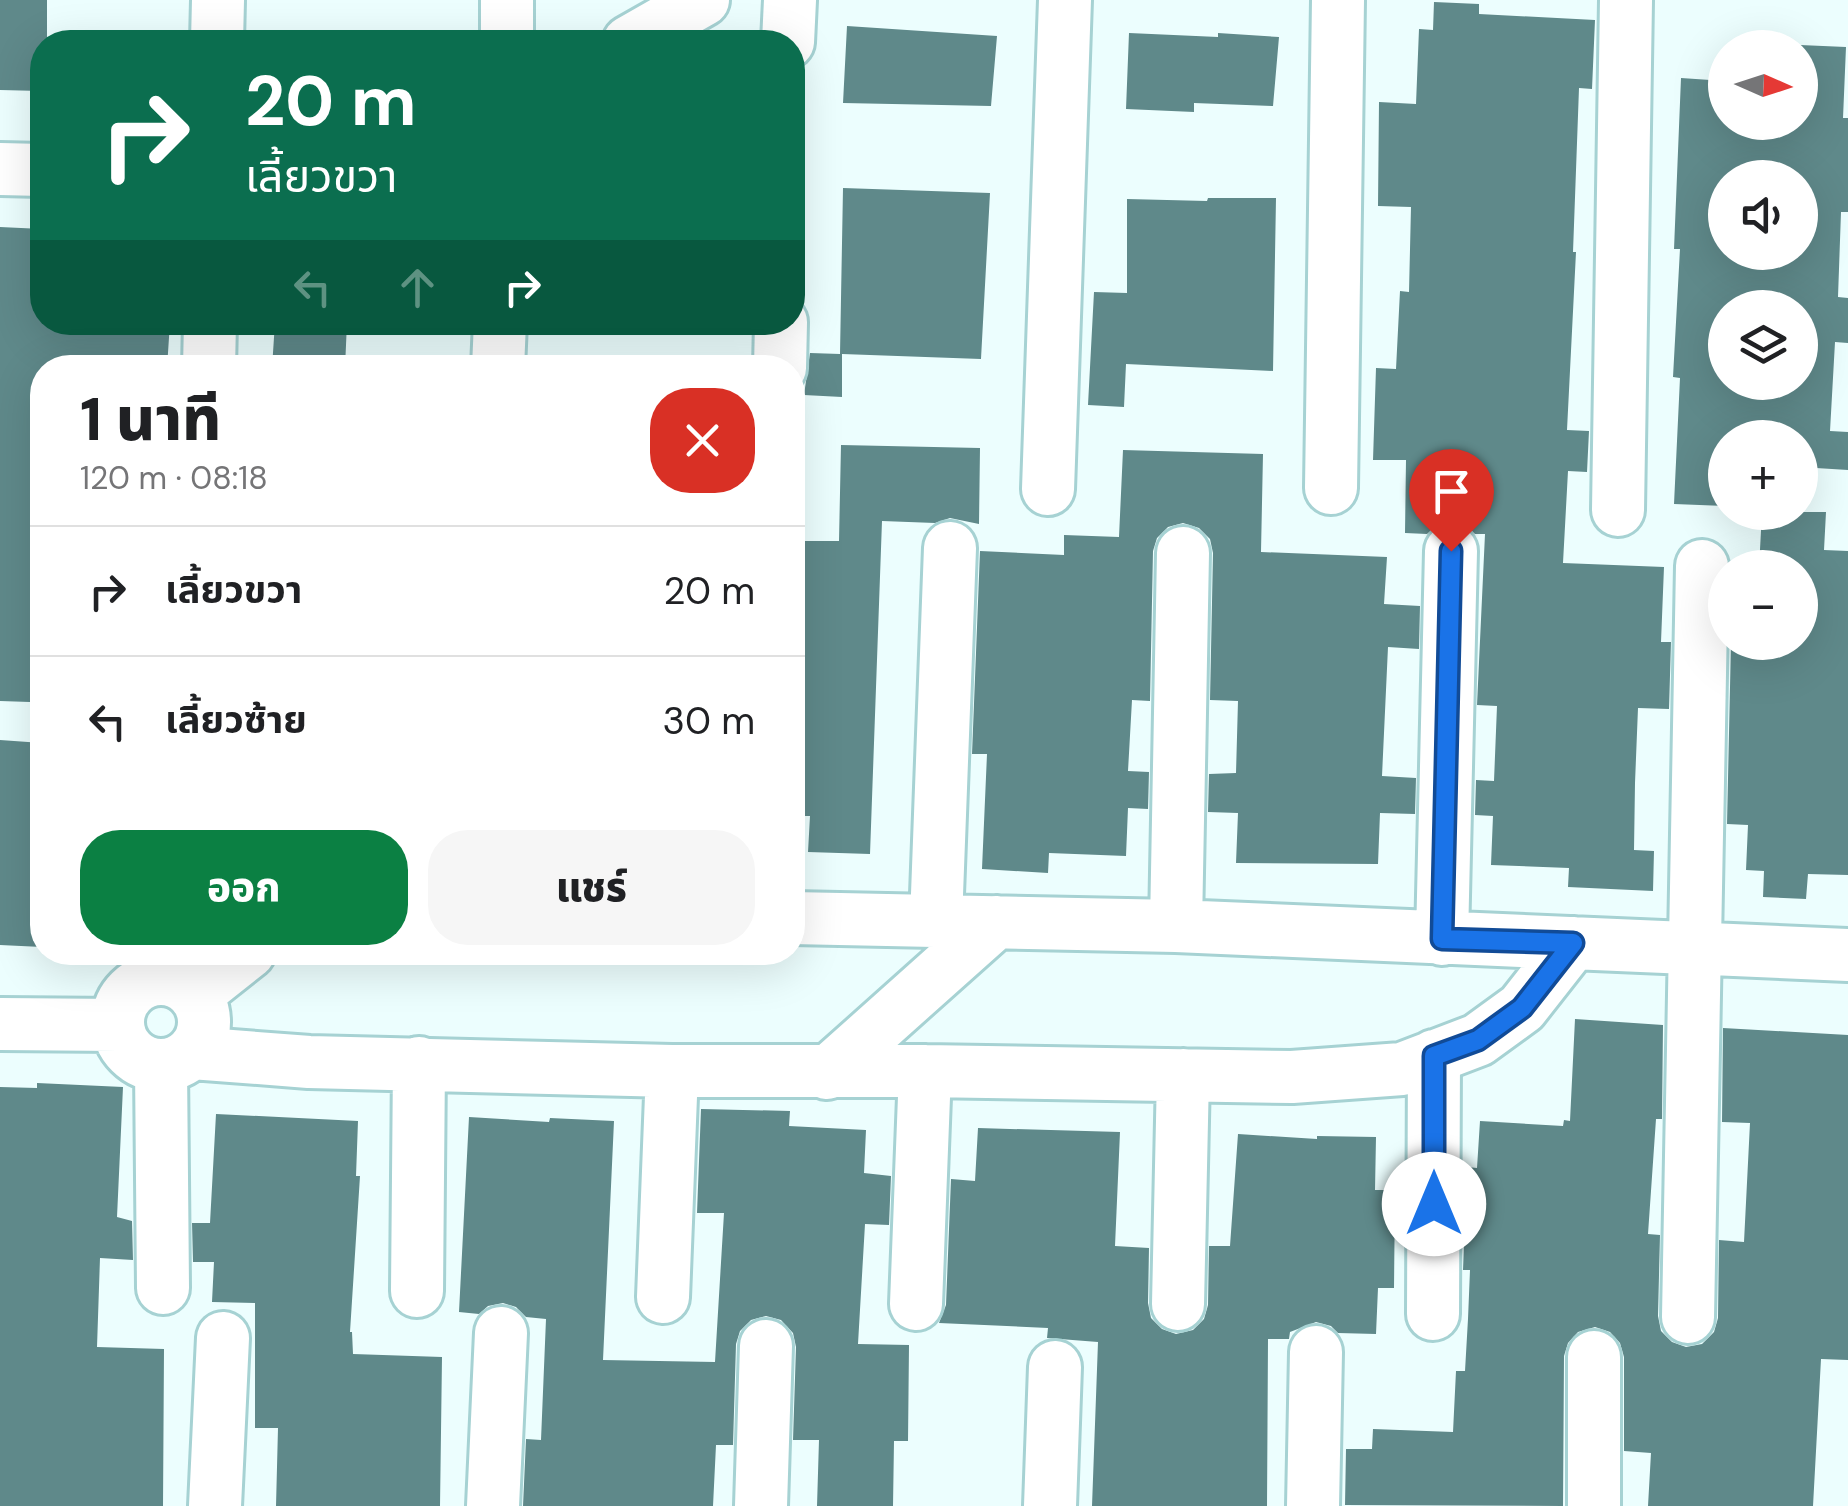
<!DOCTYPE html>
<html lang="th">
<meta charset="utf-8">
<style>
:root{--surface:#fff;--page:#f6f6f6;--text:#202124;--muted:#757577;--line:#e0e0e0;--accent:#0b8043}
body{margin:0;font-family:"DM Sans","Noto Sans Thai",sans-serif;background:var(--page);color:var(--text);height:100vh;display:flex;flex-direction:column;font-size:38px;white-space:nowrap}
*{box-sizing:border-box;margin:0}
p{font-size:32px;color:var(--muted)}
.icon{flex:none;width:55px;height:55px;fill:none;stroke:currentColor;stroke-width:2;stroke-linecap:round;stroke-linejoin:round}
.map{position:relative;flex:1;overflow:hidden}
.sheet{position:absolute;left:30px;top:355px;width:775px;height:610px;display:flex;flex-direction:column;background:var(--surface);border-radius:40px;box-shadow:0 10px 40px #0002}
.sheet>*{flex:none}
.banner{position:absolute;left:30px;top:30px;width:775px;height:305px;border-radius:40px;box-shadow:0 10px 40px #0002;background:#0b6e4f;color:#fff;overflow:hidden}
.needle{width:65px;rotate:93deg}
.fabs{position:absolute;left:1708px;top:30px;display:grid;gap:20px}
.fabs a{display:grid;place-items:center;width:110px;height:110px;border-radius:50%;background:var(--surface);box-shadow:0 10px 40px #0002;font-size:50px}
.pin{position:absolute;display:grid;place-items:center;width:85px;height:85px;color:#fff;margin:-102px -42px;border-radius:50% 50% 50% 0;rotate:-45deg;box-shadow:0 0 10px #0007}
.pin .icon{rotate:45deg}
.me{position:absolute;width:110px;margin:-55px;rotate:0deg;stroke-linejoin:round;filter:drop-shadow(0 0 8px #0008)}
.turn{display:flex;align-items:center;gap:35px;height:210px;padding:0 50px;font-size:45px}
.turn .icon{width:130px;height:130px;stroke-width:2.5}
.turn b{display:block;font-size:70px;line-height:85px}
.lanes{display:flex;align-items:center;height:95px;padding:0 50px;background:#0003;justify-content:center;gap:50px;direction:ltr}
.lanes .off{opacity:.35}
.round{display:grid;place-items:center;flex:none;width:105px;height:105px;border-radius:40px;background:var(--page)}
.summary{display:flex;align-items:center;justify-content:space-between;height:170px;padding:0 50px}
h1{font-size:60px;font-weight:800;line-height:75px}
.primary-button{display:flex;gap:20px;margin-top:auto;padding:20px 50px}
.primary-button a{flex:1;height:115px;border-radius:40px;background:var(--accent);color:#fff;font-size:40px;font-weight:800;line-height:115px;text-align:center}
.primary-button a+a{background:var(--page);color:var(--text)}
ul{padding:0;list-style:none}
li{display:flex;align-items:center;gap:30px;height:130px;padding:0 50px;border-top:2px solid var(--line)}
li div{flex:1}
li b{display:block;font-size:38px}
li em{font-style:normal}
.map>svg:first-child{display:block}
</style>
<div class="map">
<svg width="1848" height="1506" viewBox="0 0 1848 1506">
<rect width="100%" height="100%" fill="#ecfefe"/>
<!-- building -->
<path fill="#5f898a" fill-rule="evenodd" d="M0 0H47V42H42V91L0 90Z
M1434 2 1479 4V14L1595 20 1592 89 1579 88 1573 252H1576L1567 430 1589 431 1587 472 1568 471 1563 563 1664 567 1661 642H1671L1669 709 1638 708 1635 783 1634 850 1654 851 1653 891 1568 887 1569 868 1491 865 1493 816 1475 815 1476 780 1494 781 1497 706 1477 705 1485 534H1475L1466 525 1453 521 1438 524 1427 534 1405 533 1406 460H1373L1376 368 1396 369 1400 291 1409 292 1411 207 1378 206 1379 102 1416 104 1419 29 1433 30Z
M847 26 997 36 991 106 843 103Z
M1129 33 1218 37V33L1279 37 1273 106 1194 103V112L1126 109Z
M1800 45 1846 47 1843 118H1848V212H1841L1838 297 1848 298V343L1835 342 1830 431 1848 432V470L1800 467V438H1725V506L1674 504 1680 378 1673 377 1680 249H1674L1681 78 1725 81V122H1800ZM1725 178H1800V252H1725ZM1725 308H1800V382H1725Z
M843 188 990 193 981 359 842 354V397L804 395 810 353 840 354Z
M1208 198H1276L1273 371 1126 364 1124 407 1088 405 1094 292 1127 293V199L1207 201Z
M0 227 42 229V322H170L167 368H42V623L35 622 30 702 0 701Z
M275 322H347L345 368H272Z
M841 445 980 448 979 524 950 518 935 523 882 521 870 854 808 852 810 816H792V541H839Z
M1123 450 1263 454 1261 552 1387 557 1384 604 1420 606 1419 649 1388 647 1382 776 1416 778 1415 814 1380 813 1378 864 1236 863 1238 813 1208 812 1209 774 1236 773 1238 701 1210 700 1213 553 1210 539 1199 528 1183 523 1168 527 1157 538 1153 551 1150 701 1132 700 1128 771 1149 772 1148 809 1128 808 1126 856 1049 853 1048 873 982 869 987 754H972L980 551 1064 555V535L1119 537Z
M1762 512H1826L1824 550 1848 551V875L1808 874 1806 899 1763 897 1764 871 1746 870 1748 825 1727 824 1731 642H1800V568H1759Z
M0 740 42 743V947L0 945Z
M1575 1019 1663 1025 1662 1119H1656L1648 1234 1660 1235 1658 1316 1661 1331 1672 1342 1686 1347 1702 1344 1714 1332 1718 1318 1719 1240 1744 1242 1750 1123 1722 1122 1723 1028 1848 1035V1360L1821 1359 1813 1506H1648L1651 1453 1624 1451V1357L1620 1343 1610 1332 1595 1327 1578 1332 1568 1343 1564 1356 1563 1506 1345 1505 1346 1449H1372L1373 1429 1453 1432 1456 1371H1465L1468 1319 1470 1270H1463L1467 1167 1477 1168 1480 1121 1563 1126 1564 1120 1570 1121Z
M37 1083 123 1087 117 1217 132 1221 133 1260 100 1258 97 1347 164 1349 163 1506H0V1087L37 1088Z
M701 1109 790 1111 789 1126 866 1130 864 1173 891 1176 889 1225 865 1224 858 1344 909 1345 908 1441H894L893 1506H817L819 1440H793L796 1347 793 1333 781 1320 766 1316 751 1320 740 1331 736 1344 733 1445H716L713 1506H523L526 1439 541 1440 546 1319 526 1317 516 1307 503 1303 488 1306 479 1314 459 1312 469 1117 549 1122 550 1118 614 1121 603 1360 715 1362 724 1213H697Z
M216 1114 358 1121 356 1176H360L350 1332H352L353 1354 442 1357 440 1506H276L278 1428H255V1303L212 1302 214 1262H193L192 1223H210Z
M978 1128 1120 1132 1115 1246 1149 1248 1148 1303 1151 1318 1162 1329 1176 1334 1193 1330 1204 1319 1208 1305 1209 1246H1230L1238 1134 1317 1139V1136L1376 1137 1375 1190H1395L1394 1288H1378L1376 1334 1338 1333 1331 1326 1316 1322 1290 1332 1289 1339H1268L1267 1506H1092L1098 1342 1047 1338 1048 1328 939 1323 946 1305 951 1179 975 1181Z"/>
<g fill="none" stroke-linecap="round" stroke-linejoin="round">
<!-- minor casing -->
<g stroke="#a6d2d3" stroke-width="58">
<path id="minor" d="M507 0V42
M217 42 218 0
M629 42 703 0
M788 42 790 0
M0 169 42 170
M209 368 210 322
M498 368 500 322
M780 368 781 322
M1331 488 1338 0
M1048 489 1065 0
M1618 510 1626 0
M792 918 1176 926 1848 955
M936 921 950 548
M1176 926 1183 553
M1442 939 1451 551
M118 1022a43 43 0 1 1 86 0a43 43 0 1 1-86 0Z
M196 994 249 952
M0 1024 118 1025
M192 1053 309 1062 672 1071H925L1292 1077 1402 1069 1478 1040 1522 1008 1573 943
M161 1066 163 1288
M827 1073 996 922
M417 1291 419 1063
M663 1297 672 1071
M916 1304 925 1071
M1178 1304 1183 1075
M1433 1314 1434 1056
M1688 1317 1702 566
M1594 1357V1506
M215 1506 223 1338
M493 1506 501 1333
M761 1506 766 1346
M1050 1506 1055 1367
M1313 1506 1316 1352"/>
</g>
<!-- minor -->
<use href="#minor" stroke="#fff" stroke-width="52"/>
</g>
<g fill="none" stroke-linecap="round" stroke-linejoin="round">
<!-- route casing -->
<g stroke="#114b97" stroke-width="25">
<path id="route" d="M1434 1204V1056L1478 1040 1522 1008 1573 943 1442 939 1451 551"/>
</g>
<!-- route -->
<use href="#route" stroke="#1a73e8" stroke-width="18"/>
</g>
</svg>
<div class="fabs">
<a><svg class="needle" viewBox="-14 -14 28 28"><path d="M0-13l5 13h-10z" fill="#e53935"/><path d="M0 13l5-13h-10z" fill="#757577"/></svg></a>
<a><svg class="icon" aria-label="sound" viewBox="0 0 24 24"><path d="M4 9h4l5-4v14l-5-4H4zM17 9q2 3 0 6"/></svg></a>
<a><svg class="icon" aria-label="layers" viewBox="0 0 24 24"><path d="M12 4l9 5-9 5-9-5zM3 14l9 5 9-5"/></svg></a>
<a>+</a>
<a>−</a>
</div>
<div class="pin" style="left:1451px;top:551px;background:#d93025"><svg class="icon" aria-label="arrive" viewBox="0 0 24 24"><path d="M6 21V4h12l-3 4 3 4H6"/></svg></div>
<svg class="me" style="left:1434px;top:1204px" viewBox="-20 -20 40 40"><circle r="19" fill="#fff"/><path d="M0-13L10 11 0 6-10 11z" fill="#1a73e8"/></svg>
<div class="banner">
<div class="turn"><svg class="icon" aria-label="right" viewBox="0 0 24 24"><path d="M7 20v-9h11M14 6l5 5-5 5"/></svg><div><b>20 m</b>เลี้ยวขวา</div></div>
<div class="lanes"><svg class="icon off" aria-label="left" viewBox="0 0 24 24"><path d="M17 20v-9H6M10 6l-5 5 5 5"/></svg><svg class="icon off" aria-label="ahead" viewBox="0 0 24 24"><path d="M12 20V5M6 11l6-6 6 6"/></svg><svg class="icon" aria-label="right" viewBox="0 0 24 24"><path d="M7 20v-9h11M14 6l5 5-5 5"/></svg></div>
</div>
<section class="sheet">
<div class="summary"><div><h1>1 นาที</h1><p>120 m · 08:18</p></div><a class="round" style="background:#d93025;color:#fff"><svg class="icon" aria-label="close" viewBox="0 0 24 24"><path d="M6 6l12 12M18 6L6 18"/></svg></a></div>
<ul>
<li><svg class="icon" aria-label="right" viewBox="0 0 24 24"><path d="M7 20v-9h11M14 6l5 5-5 5"/></svg><div><b>เลี้ยวขวา</b></div><em>20 m</em></li>
<li><svg class="icon" aria-label="left" viewBox="0 0 24 24"><path d="M17 20v-9H6M10 6l-5 5 5 5"/></svg><div><b>เลี้ยวซ้าย</b></div><em>30 m</em></li>
</ul>
<div class="primary-button"><a>ออก</a><a>แชร์</a></div>
</section>
</div>
